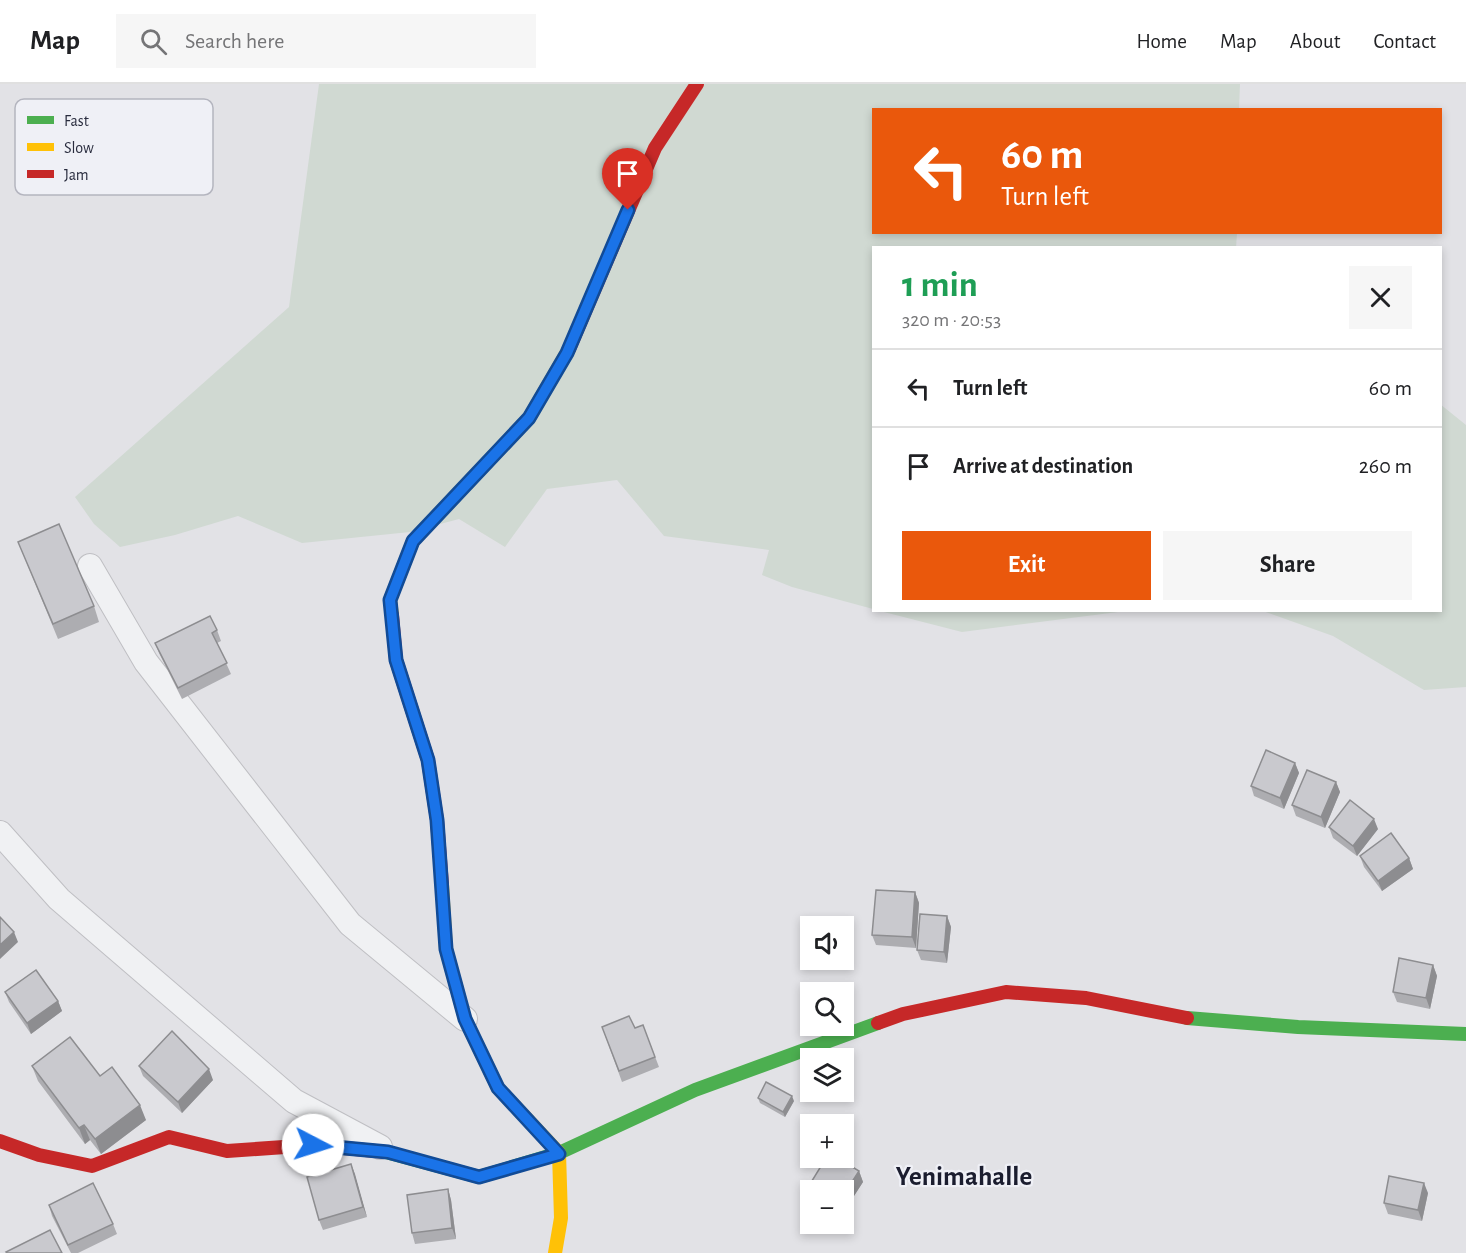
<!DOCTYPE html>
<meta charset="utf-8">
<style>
:root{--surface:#fff;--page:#f6f6f6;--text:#202124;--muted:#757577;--line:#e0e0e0;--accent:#ea580c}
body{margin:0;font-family:"Alegreya Sans",sans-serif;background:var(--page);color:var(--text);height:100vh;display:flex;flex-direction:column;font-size:22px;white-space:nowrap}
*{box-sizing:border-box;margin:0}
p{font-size:20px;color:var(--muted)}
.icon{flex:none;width:33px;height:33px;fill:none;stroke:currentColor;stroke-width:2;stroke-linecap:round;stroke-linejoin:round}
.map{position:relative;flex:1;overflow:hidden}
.details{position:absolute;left:872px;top:162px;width:570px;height:366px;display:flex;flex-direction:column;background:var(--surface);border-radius:0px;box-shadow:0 3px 9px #0003}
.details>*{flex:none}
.guide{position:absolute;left:872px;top:24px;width:570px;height:126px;border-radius:0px;box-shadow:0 3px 9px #0003;background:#ea580c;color:#fff;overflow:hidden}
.buttons{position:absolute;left:800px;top:832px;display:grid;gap:12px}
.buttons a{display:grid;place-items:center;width:54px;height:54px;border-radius:0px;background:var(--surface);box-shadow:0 3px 9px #0003;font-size:30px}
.pin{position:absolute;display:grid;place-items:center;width:51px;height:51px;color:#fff;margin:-62px -26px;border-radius:50% 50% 50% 0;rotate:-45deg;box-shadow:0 0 6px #0007}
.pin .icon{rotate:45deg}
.me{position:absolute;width:66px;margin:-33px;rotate:95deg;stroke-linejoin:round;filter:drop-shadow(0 0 4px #0008)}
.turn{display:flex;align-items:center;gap:21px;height:126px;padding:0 30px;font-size:27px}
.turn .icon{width:78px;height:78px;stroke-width:2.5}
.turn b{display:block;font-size:42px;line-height:51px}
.round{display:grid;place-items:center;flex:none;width:63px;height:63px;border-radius:0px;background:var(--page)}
.headline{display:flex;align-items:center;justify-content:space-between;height:102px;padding:0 30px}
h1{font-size:36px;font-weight:700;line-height:45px;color:#1e9e55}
.button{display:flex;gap:12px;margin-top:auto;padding:12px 30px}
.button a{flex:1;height:69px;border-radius:0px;background:var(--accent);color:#fff;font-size:24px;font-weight:700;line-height:69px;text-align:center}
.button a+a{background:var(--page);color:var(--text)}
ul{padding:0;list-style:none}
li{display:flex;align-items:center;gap:18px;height:78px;padding:0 30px;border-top:2px solid var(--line)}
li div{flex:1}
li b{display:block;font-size:22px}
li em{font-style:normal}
header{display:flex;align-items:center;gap:36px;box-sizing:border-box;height:84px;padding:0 30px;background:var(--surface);border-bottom:2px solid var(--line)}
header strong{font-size:28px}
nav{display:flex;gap:33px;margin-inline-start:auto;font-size:21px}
.search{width:420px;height:54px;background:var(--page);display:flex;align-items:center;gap:15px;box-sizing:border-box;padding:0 21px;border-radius:0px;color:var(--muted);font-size:22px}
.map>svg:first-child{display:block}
</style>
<header>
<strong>Map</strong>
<div class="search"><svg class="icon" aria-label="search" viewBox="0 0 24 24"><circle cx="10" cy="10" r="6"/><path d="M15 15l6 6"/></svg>Search here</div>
<nav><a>Home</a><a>Map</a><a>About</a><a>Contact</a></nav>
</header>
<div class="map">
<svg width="1466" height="1169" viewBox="0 0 1466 1169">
<rect width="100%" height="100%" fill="#e2e2e6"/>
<!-- green -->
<path fill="#d0d9d2" d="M319 0H1240L1239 25 873 26V148L1237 149 1236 164H873V525L792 503 762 491 769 466 664 452 617 396 547 405 505 463 459 435 410 448 302 459 238 432 175 451 120 463 94 440 75 413 289 223Z
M1440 320 1466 341V603L1424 606 1333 552 1263 527 1440 526Z
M880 527H1126L962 548Z"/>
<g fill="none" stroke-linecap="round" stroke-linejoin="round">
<!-- street casing -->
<g stroke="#bfbfc3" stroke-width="26">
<path id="street" d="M90 482 146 578 350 840 465 935
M0 749 59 815 294 1017 380 1063"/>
</g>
<!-- street -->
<use href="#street" stroke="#f0f1f3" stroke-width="24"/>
<!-- fast -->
<path stroke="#4caf50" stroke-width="14" d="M1187 934 1298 943 1466 950
M386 1068 479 1093 559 1069 695 1006 878 939"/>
<!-- slow -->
<path stroke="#ffc107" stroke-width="14" d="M392 531 390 516 413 457 529 334 569 265
M442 801 446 865 465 935 498 1004 559 1069 561 1134 555 1169"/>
<!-- jam -->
<path stroke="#c62828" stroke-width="14" d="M569 265 655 64 697 0
M392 531 396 576 428 676 437 736 442 801
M878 939 903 930 1006 908 1086 914 1187 934
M0 1057 39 1071 92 1082 169 1053 227 1067 313 1061 386 1068"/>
</g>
<!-- wall -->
<path fill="#adadb1" d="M18 458 94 522 99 538 58 555Z
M217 546 221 557 217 559 231 590 182 615 159 569 155 559Z
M1295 679 1299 689 1284 725 1254 712 1251 702Z
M1336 698 1340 708 1325 744 1296 732 1292 721Z
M1329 743 1378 745 1357 772 1333 754Z
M1360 772 1409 774 1413 785 1382 807 1364 783Z
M915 808 919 819 916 864 876 861 872 851Z
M947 832 951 843 947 879 921 876 917 866Z
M1433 881 1437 892 1430 925 1397 918 1393 908Z
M5 908 58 917 62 927 31 950 9 918Z
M643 941 659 983 622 998 602 943 635 944Z
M32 982 100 992 146 1036 101 1070 90 1056 85 1060 38 997Z
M139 982 213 996 182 1029 143 992Z
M758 1014 794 1017 785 1033 760 1019Z
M351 1080 367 1133 323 1146 319 1136Z
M859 1087 863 1098 843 1129V1107H813L810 1100Z
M448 1105 451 1116 456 1155 415 1160 412 1149Z
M1428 1109 1422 1137 1388 1130 1384 1119Z
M49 1121 113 1140 117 1150 78 1169H71L52 1132Z"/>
<!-- shaded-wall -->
<path fill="#8d8d90" d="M1295 679 1299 689 1284 725 1280 714Z
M1336 698 1340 708 1325 744 1321 733Z
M1374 735 1378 745 1357 772 1353 762Z
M1409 774 1413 785 1382 807 1378 797Z
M915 808 919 819 916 864 912 853Z
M947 832 951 843 947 879 944 868Z
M14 848 18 858 0 875V861Z
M1433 881 1437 892 1430 925 1426 914Z
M58 917 62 927 31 950 27 939Z
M209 985 213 996 182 1029 178 1018Z
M792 1012 794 1017 785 1033 783 1028Z
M140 1021 146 1036 101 1070 95 1055Z
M84 1041 90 1056 85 1060 79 1044Z
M351 1080 355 1090 367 1133 363 1123Z
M859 1087 863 1098 843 1129V1112Z
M1424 1099 1428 1109 1422 1137 1418 1126Z
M448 1105 451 1116 456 1155 452 1144Z"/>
<!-- building -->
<path fill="#c9c9ce" stroke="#8d8d90" stroke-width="1.5" d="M59 440 94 522 53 540 18 458Z
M210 532 217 546 212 549 227 579 178 604 155 559Z
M1266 666 1295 679 1280 714 1251 702Z
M1307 686 1336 698 1321 733 1292 721Z
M1350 716 1374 735 1353 762 1329 743Z
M1391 749 1409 774 1378 797 1360 772Z
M876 806 915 808 912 853 872 851Z
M920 830 947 832 944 868 917 866Z
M0 833 14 848 0 861Z
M1399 874 1433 881 1426 914 1393 908Z
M36 886 58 917 27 939 5 908Z
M629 932 635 944 643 941 655 973 619 987 602 943Z
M172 947 209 985 178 1018 139 982Z
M70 953 100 992 112 983 140 1021 95 1055 84 1041 79 1044 32 982Z
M766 998 792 1012 783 1028 758 1014Z
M826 1074H838L859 1087 843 1112V1107H822L810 1100Z
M351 1080 363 1123 319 1136 307 1093Z
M1389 1092 1424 1099 1418 1126 1384 1119Z
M93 1099 113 1140 68 1161 49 1121Z
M448 1105 452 1144 412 1149 407 1111Z
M50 1146 62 1169H7L6 1168Z"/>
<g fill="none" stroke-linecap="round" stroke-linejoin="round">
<!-- route casing -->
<g stroke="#114b97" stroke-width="15">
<path id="route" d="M313 1061 388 1068 479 1093 559 1070 498 1004 465 935 446 865 437 736 428 676 396 576 390 516 413 457 529 334 567 269 628 126"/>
</g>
<!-- route -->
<use href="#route" stroke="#1a73e8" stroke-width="10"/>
</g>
<g text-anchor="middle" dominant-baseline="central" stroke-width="4.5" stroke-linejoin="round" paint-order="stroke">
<!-- district labels -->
<g font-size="27" font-weight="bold" fill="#1b1d2f" stroke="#eff0f6">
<text x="964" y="1092">Yenimahalle</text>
</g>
</g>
<!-- legend -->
<rect x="15" y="15" width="198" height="96" rx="9" fill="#eff0f6" stroke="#b4b5bf" stroke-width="1.5"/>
<rect x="27" y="32" width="27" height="8" fill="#4caf50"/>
<rect x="27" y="59" width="27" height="8" fill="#ffc107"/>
<rect x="27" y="86" width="27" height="8" fill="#c62828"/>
<g font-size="16" fill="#292c3e">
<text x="64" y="42">Fast</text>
<text x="64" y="69">Slow</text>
<text x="64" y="96">Jam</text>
</g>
</svg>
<div class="buttons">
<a><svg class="icon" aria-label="sound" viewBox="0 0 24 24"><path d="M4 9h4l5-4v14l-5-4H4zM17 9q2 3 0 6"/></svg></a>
<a><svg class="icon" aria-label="search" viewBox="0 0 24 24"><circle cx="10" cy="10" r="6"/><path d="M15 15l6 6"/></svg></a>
<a><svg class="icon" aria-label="layers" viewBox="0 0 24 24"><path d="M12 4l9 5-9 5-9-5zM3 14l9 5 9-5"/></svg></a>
<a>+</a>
<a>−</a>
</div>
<div class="pin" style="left:628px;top:126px;background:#d93025"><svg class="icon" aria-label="arrive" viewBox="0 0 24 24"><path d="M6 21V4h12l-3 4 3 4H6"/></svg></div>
<svg class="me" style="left:313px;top:1061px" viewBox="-20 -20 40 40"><circle r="19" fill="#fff"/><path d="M0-13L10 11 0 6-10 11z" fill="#1a73e8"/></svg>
<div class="guide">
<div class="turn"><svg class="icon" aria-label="left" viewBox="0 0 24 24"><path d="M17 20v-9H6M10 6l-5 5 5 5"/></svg><div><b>60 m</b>Turn left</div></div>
</div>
<section class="details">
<div class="headline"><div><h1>1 min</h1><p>320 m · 20:53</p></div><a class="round"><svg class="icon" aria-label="close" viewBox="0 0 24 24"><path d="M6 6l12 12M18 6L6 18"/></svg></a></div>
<ul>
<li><svg class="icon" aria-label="left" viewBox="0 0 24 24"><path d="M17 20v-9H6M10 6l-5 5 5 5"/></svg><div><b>Turn left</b></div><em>60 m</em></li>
<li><svg class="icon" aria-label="arrive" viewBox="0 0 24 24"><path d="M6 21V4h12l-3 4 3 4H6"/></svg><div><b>Arrive at destination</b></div><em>260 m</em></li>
</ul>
<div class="button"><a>Exit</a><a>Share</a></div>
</section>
</div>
